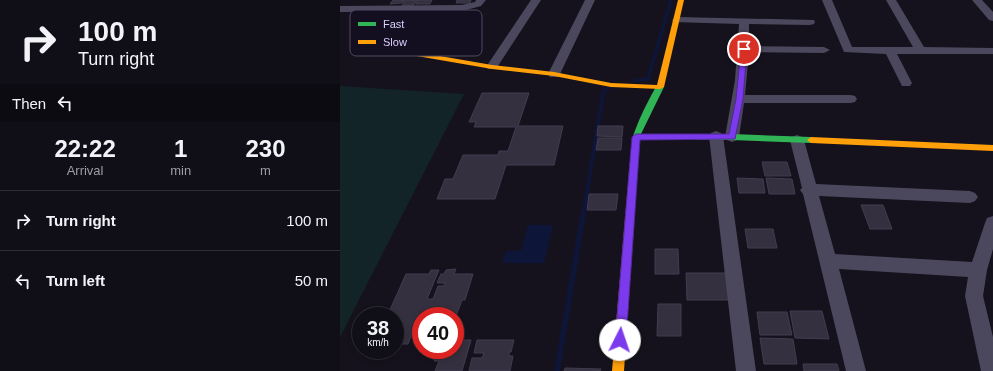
<!DOCTYPE html>
<style>
:root{--surface:#100e16;--page:#19171f;--text:#f1f3f6;--muted:#9c9ca1;--line:#302e35}
body{margin:0;font-family:Arial,sans-serif;background:var(--page);color:var(--text);height:100vh;display:flex;flex-direction:column;font-size:15px;white-space:nowrap}
*{box-sizing:border-box;margin:0}
p{font-size:13px;color:var(--muted)}
.icon{flex:none;width:22px;height:22px;fill:none;stroke:currentColor;stroke-width:2;stroke-linecap:round;stroke-linejoin:round}
.map{position:relative;flex:1;overflow:hidden}
.side{display:flex;flex-direction:column;background:var(--surface);width:340px}
.side>*{flex:none}
.hud{background:#100e16;color:var(--text);overflow:hidden}
.speed{position:absolute;left:12px;top:307px;display:flex;gap:8px;font-size:20px;font-weight:700;text-align:center}
.speed>*{display:grid;place-content:center;width:52px;height:52px;border-radius:50%;background:var(--surface);box-shadow:0 2px 6px #0003,0 0 0 1px var(--line);line-height:1}
.speed small{font-size:10px;font-weight:400}
.speed .limit{border:6px solid #d22;background:#fff;color:#111}
.pin{position:absolute;display:grid;place-items:center;width:34px;height:34px;color:#fff;margin:-17px;border:2px solid #fff;border-radius:50%;box-shadow:0 1px 4px #0007}
.me{position:absolute;width:44px;margin:-22px;rotate:4deg;stroke-linejoin:round;filter:drop-shadow(0 0 3px #0008)}
.turn{display:flex;align-items:center;gap:14px;height:84px;padding:0 12px;font-size:18px}
.turn .icon{width:52px;height:52px;stroke-width:2.5}
.turn b{display:block;font-size:28px;line-height:34px}
.then{display:flex;align-items:center;height:38px;padding:0 12px;background:#0003;gap:8px;font-size:15px}
.eta{display:flex;justify-content:space-evenly;align-items:center;height:68px;text-align:center}
.eta b{font-size:24px;font-weight:700;line-height:28px}
ul{padding:0;list-style:none}
li{display:flex;align-items:center;gap:12px;height:60px;padding:0 12px;border-top:1px solid var(--line)}
li div{flex:1}
li b{display:block;font-size:15px}
li em{font-style:normal}
main{display:flex;flex:1;min-height:0}
.map>svg:first-child{display:block}
</style>
<main>
<section class="side">
<div class="hud">
<div class="turn"><svg class="icon" aria-label="right" viewBox="0 0 24 24"><path d="M7 20v-9h11M14 6l5 5-5 5"/></svg><div><b>100 m</b>Turn right</div></div>
<div class="then">Then<svg class="icon" aria-label="left" viewBox="0 0 24 24"><path d="M17 20v-9H6M10 6l-5 5 5 5"/></svg></div>
</div>
<div class="eta">
<div><b>22:22</b><p>Arrival</p></div>
<div><b>1</b><p>min</p></div>
<div><b>230</b><p>m</p></div>
</div>
<ul>
<li><svg class="icon" aria-label="right" viewBox="0 0 24 24"><path d="M7 20v-9h11M14 6l5 5-5 5"/></svg><div><b>Turn right</b></div><em>100 m</em></li>
<li><svg class="icon" aria-label="left" viewBox="0 0 24 24"><path d="M17 20v-9H6M10 6l-5 5 5 5"/></svg><div><b>Turn left</b></div><em>50 m</em></li>
</ul>
</section>
<div class="map">
<svg width="653" height="371" viewBox="0 0 653 371">
<rect width="100%" height="100%" fill="#15121d"/>
<!-- green -->
<path fill="#122428" d="M0 86 124 94 0 337Z"/>
<!-- water -->
<path fill="#0d1639" d="M188 225H213L204 263H162L166 251H181Z"/>
<g fill="none" stroke-linecap="round" stroke-linejoin="round">
<!-- stream-far2 -->
<path stroke="#0d1639" stroke-width="3.5" d="M294 81 308 79 331 0
M263 95 264 91 271 86"/>
<!-- stream-far1 -->
<path stroke="#0d1639" stroke-width="4" d="M243 216 263 94"/>
<!-- stream -->
<path stroke="#0d1639" stroke-width="5.5" d="M217 371 243 215"/>
</g>
<!-- building -->
<path fill="#35303f" stroke="#433c50" d="M53 0H64L62 3 50 4Z
M65 0H77L74 5 62 6Z
M78 0H92L90 4H76Z
M117 0H131L130 3H116Z
M142 93H189L178 126H223L214 165H166L155 199H97L105 179H113L123 155H158L159 151H168L176 127H134L136 122H129Z
M258 126H283L282 137 257 136Z
M258 138H282L281 150H256Z
M422 162H447L451 176H425Z
M397 178 423 179 425 193H399Z
M426 178 452 179 455 194H429Z
M249 194H278L276 210H247Z
M521 205H543L552 229H530Z
M405 229H433L437 248H408Z
M315 249H338L339 274H315Z
M116 269 114 274H133L125 300H122L116 316H81V344H78L81 338H75L79 330 73 331 68 344H55V316H43L45 312H49L66 274H89L91 270H99L87 299H93L98 286H104L105 283H97L101 274H104L106 270Z
M346 273H387L389 300H347Z
M318 304H341V336H317Z
M450 311H482L489 339 455 338Z
M417 312H447L452 335H420Z
M420 338 453 339 457 364H424Z
M115 340H131L122 371H95L99 361H94L95 357 97 356 99 350H115Z
M137 340H174L171 352H169V356H173L170 371H129L132 358H142L144 353H134Z
M463 364H497L499 371H464Z
M225 368 261 369 260 371H224Z"/>
<g fill="none" stroke-linecap="round" stroke-linejoin="round">
<!-- street -->
<path fill="#4b485d" fill-rule="evenodd" d="M136 0H146L141 6 122 11 0 12V6L122 5 135 2Z
M191 0H201L156 69H148L146 67Z
M245 0H255L220 74 218 77H210L208 74Z
M482 0H492L512 47H573L546 0H556L584 47 653 48V54H557L572 83 570 86H562L546 54 504 52Z
M632 0H642L653 12V21L649 20Z
M337 17 474 20 475 22 474 24 470 25 409 24V46L484 47 490 50 484 53 409 52 405 95H511L515 96 517 99 515 102 511 103H404L399 137 397 140 392 142 387 140 385 137 395 80 399 24 333 22 332 20Z
M376 131 381 133 383 136 416 371H396L369 136 371 133Z
M457 135 462 137 464 140 476 184 630 191 635 193 638 197 635 201 630 203 479 196 495 254 632 262 645 223 647 218 653 216V249L647 270 643 296 653 337V371H641L625 296 628 277 499 269 526 371H506L463 194 460 190 462 188 450 140 452 137Z"/>
<!-- fast -->
<path fill="#30b455" fill-rule="evenodd" d="M317 85H323L324 87 301 134H392L471 137 475 140 471 143 392 140H300L298 151H292C287 140 310 97 317 85Z"/>
<!-- slow -->
<path fill="#ff9f0a" fill-rule="evenodd" d="M338 0H344L324 87 320 89 271 87 214 76 152 69 71 55 68 53 71 51 152 65 214 72 271 83 317 85Z
M471 137 653 145V151L471 143 467 140Z
M295 146 299 149 284 371H272L291 149Z"/>
</g>
<!-- route -->
<path fill="#7c3aed" stroke="#51269a" d="M404 47 407 49 403 99 395 139 300 140 286 340 285 344 280 346 276 344 275 340 292 137 296 134H389L396 99 401 49Z"/>
<!-- legend -->
<rect x="10" y="10" width="132" height="46" rx="6" fill="#140e21" stroke="#504863" stroke-width="1"/>
<rect x="18" y="22" width="18" height="4" fill="#30b455"/>
<rect x="18" y="40" width="18" height="4" fill="#ff9f0a"/>
<g font-size="11" fill="#dcd0fd">
<text x="43" y="28">Fast</text>
<text x="43" y="46">Slow</text>
</g>
</svg>
<div class="speed"><div>38<small>km/h</small></div><div class="limit">40</div></div>
<div class="pin" style="left:404px;top:49px;background:#d93025"><svg class="icon" aria-label="arrive" viewBox="0 0 24 24"><path d="M6 21V4h12l-3 4 3 4H6"/></svg></div>
<svg class="me" style="left:280px;top:340px" viewBox="-20 -20 40 40"><circle r="19" fill="#fff"/><path d="M0-13L10 11 0 6-10 11z" fill="#7c3aed"/></svg>
</div>
</main>
